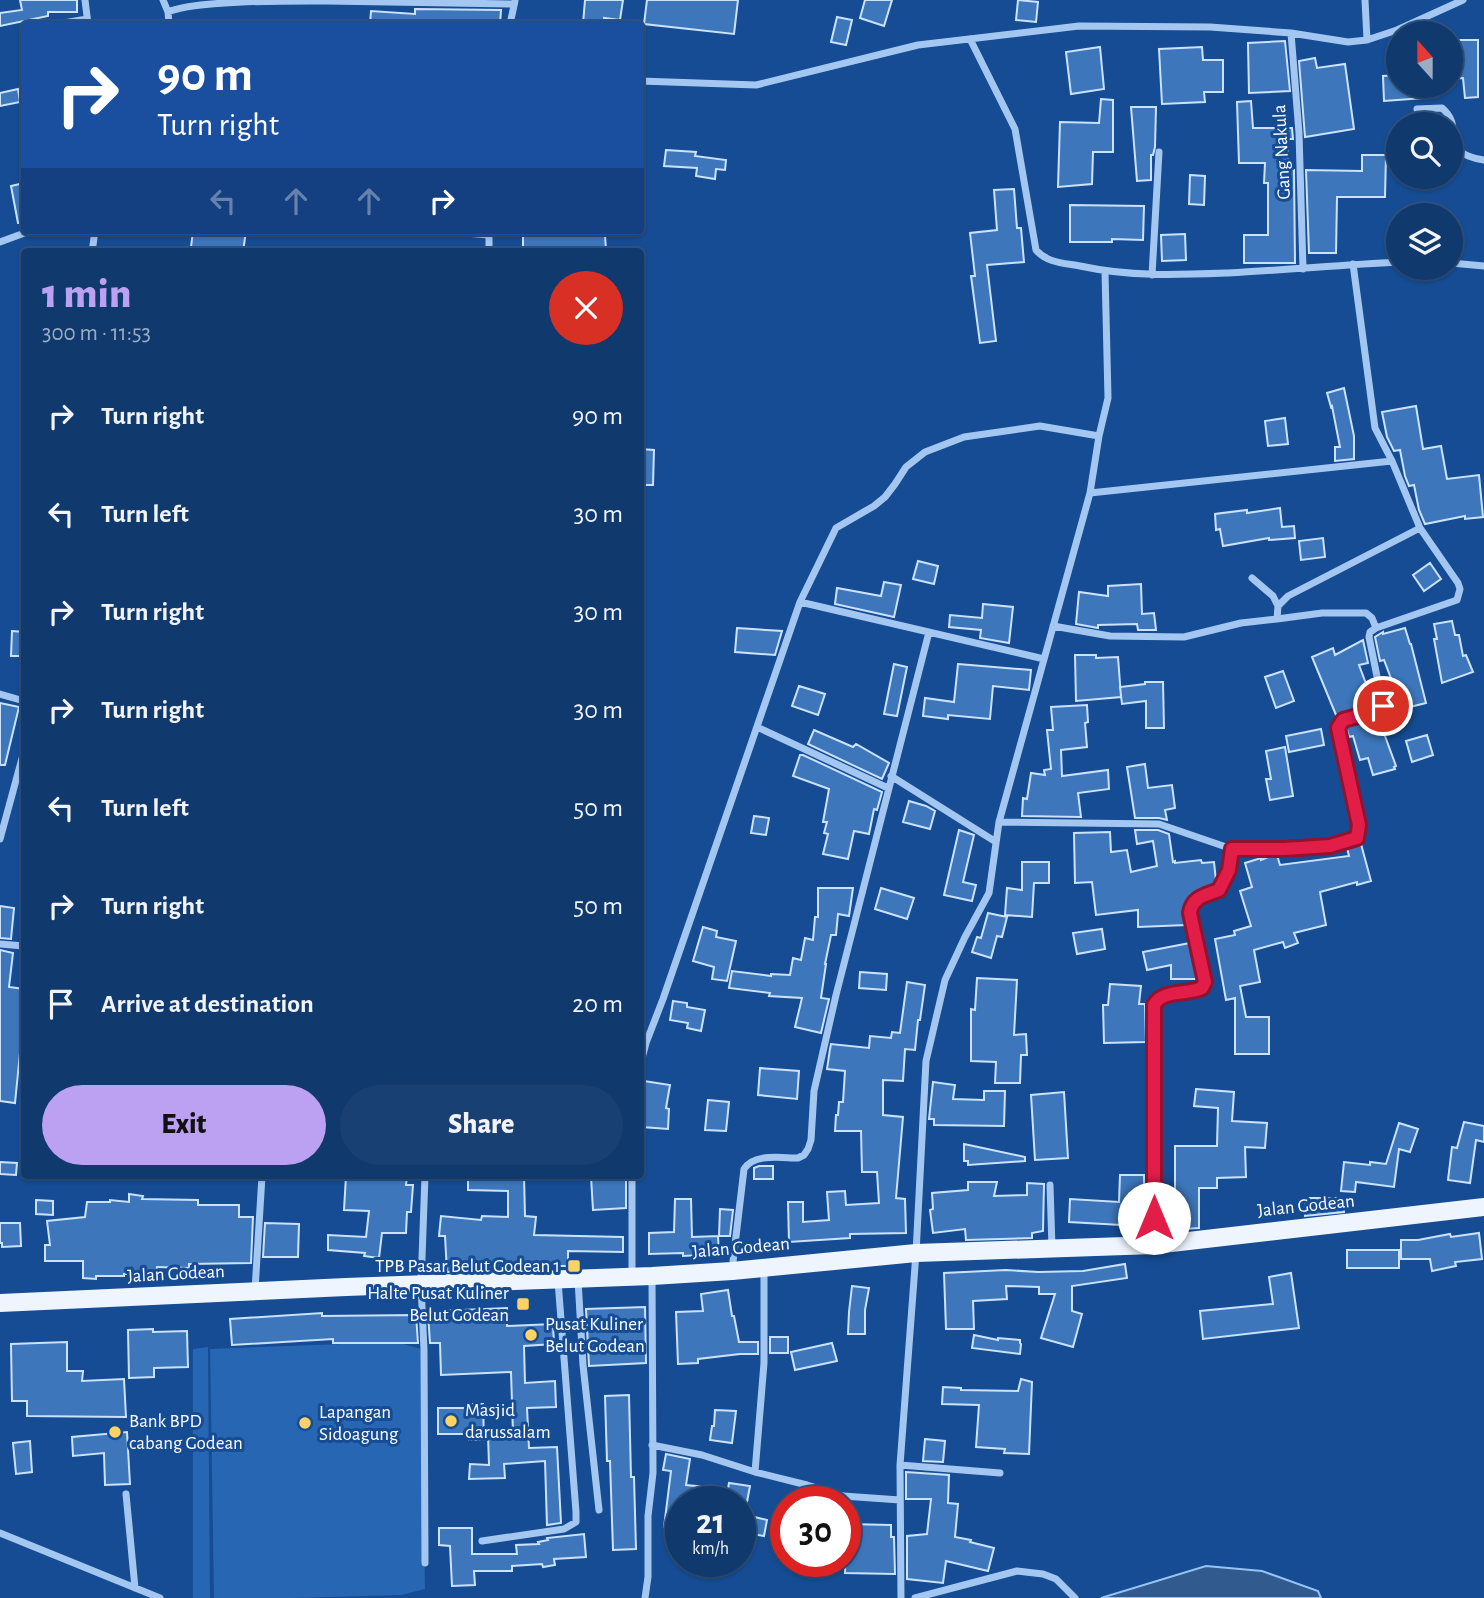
<!DOCTYPE html>
<meta charset="utf-8">
<style>
:root{--surface:#10396e;--page:#194073;--text:#f1f3f6;--muted:#9cacc2;--line:#305381;--accent:#bca0f2}
body{margin:0;font-family:"Alegreya Sans",sans-serif;background:var(--page);color:var(--text);height:100vh;display:flex;flex-direction:column;font-size:26px;white-space:nowrap}
*{box-sizing:border-box;margin:0}
p{font-size:23px;color:var(--muted)}
.icon{flex:none;width:38px;height:38px;fill:none;stroke:currentColor;stroke-width:2;stroke-linecap:round;stroke-linejoin:round}
.map{position:relative;flex:1;overflow:hidden}
.drawer{position:absolute;left:21px;top:248px;width:623px;height:931px;display:flex;flex-direction:column;background:var(--surface);border-radius:7px;box-shadow:0 2px 5px #0004,0 0 0 2px var(--line)}
.drawer>*{flex:none}
.hud{position:absolute;left:21px;top:21px;width:623px;height:214px;border-radius:7px;box-shadow:0 2px 5px #0004,0 0 0 2px var(--line);background:#1a4fa0;color:#fff;overflow:hidden}
.needle{width:46px;rotate:339deg}
.buttons{position:absolute;left:1386px;top:21px;display:grid;gap:14px}
.buttons a{display:grid;place-items:center;width:77px;height:77px;border-radius:50%;background:var(--surface);box-shadow:0 2px 5px #0004,0 0 0 2px var(--line);font-size:35px}
.speed{position:absolute;left:665px;top:1486px;display:flex;gap:14px;font-size:35px;font-weight:700;text-align:center}
.speed>*{display:grid;place-content:center;width:91px;height:91px;border-radius:50%;background:var(--surface);box-shadow:0 2px 5px #0004,0 0 0 2px var(--line);line-height:1}
.speed small{font-size:18px;font-weight:400}
.speed .limit{border:10px solid #d22;background:#fff;color:#111}
.pin{position:absolute;display:grid;place-items:center;width:60px;height:60px;color:#fff;margin:-30px;border:4px solid #fff;border-radius:50%;box-shadow:0 2px 7px #0007}
.me{position:absolute;width:77px;margin:-38px;rotate:0deg;stroke-linejoin:round;filter:drop-shadow(0 0 5px #0008)}
.turn{display:flex;align-items:center;gap:24px;height:147px;padding:0 21px;font-size:32px}
.turn .icon{width:91px;height:91px;stroke-width:2.5}
.turn b{display:block;font-size:49px;line-height:60px}
.lanes{display:flex;align-items:center;height:66px;padding:0 21px;background:#0003;justify-content:center;gap:35px;direction:ltr}
.lanes .off{opacity:.35}
.round{display:grid;place-items:center;flex:none;width:74px;height:74px;border-radius:37px;background:var(--page)}
.overview{display:flex;align-items:center;justify-content:space-between;height:119px;padding:0 21px}
h1{font-size:42px;font-weight:800;line-height:52px;color:var(--accent)}
.primary-button{display:flex;gap:14px;margin-top:auto;padding:14px 21px}
.primary-button a{flex:1;height:80px;border-radius:42px;background:var(--accent);color:#111;font-size:28px;font-weight:800;line-height:80px;text-align:center}
.primary-button a+a{background:var(--page);color:var(--text)}
ul{padding:0;list-style:none}
li{display:flex;align-items:center;gap:21px;height:98px;padding:0 21px}
li div{flex:1}
li b{display:block;font-size:26px}
li em{font-style:normal}
.map>svg:first-child{display:block}
</style>
<div class="map">
<svg width="1484" height="1598" viewBox="0 0 1484 1598">
<rect width="100%" height="100%" fill="#154c93"/>
<!-- green -->
<path fill="#2766b2" d="M396 1342 421 1349 425 1589 401 1595 293 1598H214L210 1349Z
M208 1347 210 1598H193V1349Z"/>
<!-- water -->
<path fill="#315a8e" stroke="#97c2f4" stroke-width="2" d="M1206 1566 1262 1571 1318 1591 1321 1598H1101Z"/>
<!-- building -->
<path fill="#3d76bb" stroke="#cbe2fc" stroke-width="2" d="M20 0H77V12H48V16L0 26V13L22 10Z
M585 0H623L620 20 604 18V24H583Z
M647 0H738L734 34 644 24Z
M865 0H892L884 26 860 18Z
M1018 0 1038 2 1036 22 1016 20Z
M415 9 501 10 500 24H370L371 11 415 14Z
M837 17 852 20 846 45 831 42Z
M1451 40H1478V97L1465 98 1463 78 1451 79Z
M1285 41 1290 91 1249 93 1248 43Z
M1100 47 1104 89 1071 94 1066 52Z
M1202 47 1203 60H1223V92H1204L1205 102 1162 104 1159 49Z
M1315 58 1317 68 1345 64 1354 129 1305 137 1299 61Z
M1398 75V86H1423L1424 98 1384 101 1383 76Z
M18 89 20 102 0 106V93Z
M1101 99 1113 100V152H1093L1092 184 1058 187 1060 122 1099 123Z
M1251 101 1253 128H1292L1293 139H1288V167H1292V170H1294L1295 263H1244V235H1268V183H1264L1265 163H1239L1237 102Z
M1131 107H1156L1155 147 1153 155H1151V180L1137 181Z
M666 150 696 152 695 156 726 160 725 170 716 169 715 179 696 176 697 168 664 166Z
M1362 155H1386L1385 197H1337L1336 253H1309L1306 170 1362 171Z
M1190 175 1205 176 1204 205 1189 204Z
M24 183V223H18L11 186Z
M1014 189 1017 228H1021L1024 262 987 265 996 341 980 343 971 276H975L970 233 997 230 994 190Z
M1070 205 1144 206 1143 240 1112 239V242H1070Z
M193 231H246L243 252 191 247Z
M523 231H555V235H605L606 250 562 252 563 247 523 248Z
M1185 234 1186 260 1162 261 1161 235Z
M1344 388 1354 436V459L1335 461V447H1340L1332 406 1331 407 1327 393Z
M1416 406 1423 449 1441 446 1447 479 1479 475 1483 517 1465 519V516L1425 524 1419 510 1414 485 1409 486 1405 476 1400 450 1394 451 1387 437 1382 412Z
M1285 418 1288 444 1268 446 1265 421Z
M640 449 654 450 653 485H640Z
M1280 508 1282 527 1294 526 1295 538 1269 540V538L1223 546 1220 529 1216 530 1215 514 1247 510V513Z
M1323 538 1325 557 1301 560 1299 541Z
M918 561 938 566 934 584 913 579Z
M1430 563 1441 579 1424 591 1413 575Z
M884 582 901 585 894 617 835 604 837 588 881 596Z
M1141 584 1142 614 1154 613 1156 630H1138L1137 624 1098 625V628L1076 624 1079 592 1108 596V586Z
M983 604 1013 607 1009 643 980 638 981 630 949 627 950 615 982 618Z
M1452 621 1455 635H1459L1463 656 1466 655 1473 672 1442 683 1434 639H1437L1434 624Z
M737 628 782 631 775 655 735 652Z
M1405 628 1410 644H1411L1426 703 1398 710 1393 690 1395 689 1384 660 1380 661 1375 637 1383 632V634Z
M12 631 24 632V656H11Z
M1363 640 1368 663 1359 665 1374 705 1336 715 1312 657 1333 648 1335 655Z
M1075 655H1096V658L1118 657 1121 697 1076 701Z
M894 664 907 667 897 716 884 714Z
M958 664 1031 670 1029 690 993 686 990 719 948 715V719L923 716 925 698 954 702Z
M1283 671 1294 701 1276 708 1265 677Z
M1145 682H1163L1164 728H1146V701L1122 704 1120 687 1145 684Z
M799 686 825 694 818 715 792 706Z
M0 703 19 707 5 765H0Z
M1087 705 1088 722 1085 723 1087 747 1061 750 1062 776 1108 770 1109 789 1078 793 1081 817 1022 816 1023 798 1027 799 1031 773 1045 775 1044 770 1051 769 1047 730H1053L1051 707Z
M1378 717 1396 766 1394 767 1395 769 1373 775 1368 758 1360 760 1353 736 1349 737 1346 726Z
M1321 729 1324 745 1289 752 1286 736Z
M814 730 853 747 856 744 889 763 882 779 808 744Z
M1427 735 1433 755 1412 762 1406 741Z
M1285 747 1293 796 1270 800 1266 779H1271L1266 751Z
M800 755H803L882 792 877 810 874 809 869 834 854 831 848 859 823 854 828 834 824 833 827 822H823L829 789 793 776Z
M1145 764 1148 788 1172 785 1175 808 1165 810 1167 820 1159 818H1135L1127 767Z
M909 801 926 806 935 811 930 829 903 822Z
M754 816 769 818 766 835 751 833Z
M959 830 974 835 963 882 976 885 972 901 944 895Z
M1135 830H1158L1169 834 1173 862 1175 861V863L1201 860 1202 863 1214 862 1216 881 1215 885 1197 892 1188 901 1184 912 1186 925 1138 927V910L1096 915 1092 882 1075 883 1074 833 1110 832 1111 852 1127 850 1131 872 1157 866 1153 841 1137 844Z
M1361 844 1371 881 1357 885V882L1320 892 1326 925 1294 933 1298 943 1285 948 1283 942 1254 950 1260 982 1240 986 1246 1017H1269V1054H1235V998L1226 1000 1215 939 1235 935 1234 931 1251 926 1240 891 1252 887 1245 863 1261 858V860L1273 855H1277L1280 865 1349 856 1347 848Z
M1022 862H1049V883H1034L1032 917 1005 915 1007 888 1022 890Z
M818 888H853L849 916 838 914 836 935H831L825 964H826L821 998 829 999 821 1033 795 1027 802 998 769 996 770 993 729 988 732 971 771 976V974L790 975 793 958 801 960 805 938 813 940 815 917H818Z
M881 888 914 898 907 919 875 909Z
M0 906 14 908 11 939 0 938Z
M988 913 1007 917 1002 937 997 936 991 958 972 952 977 937 981 938Z
M703 927 717 931 716 937 736 941 727 981 712 979 714 967 693 961Z
M1102 929 1105 949 1077 954 1073 933Z
M1190 943 1198 979H1171V965L1147 970 1143 952Z
M0 950 13 953 9 987 24 989V1034L22 1033 15 1103 0 1101Z
M860 972 887 974 886 990 859 988Z
M977 978 1017 980 1014 1035 1026 1034 1027 1055H1021L1020 1083H995L996 1062 971 1061V1009L975 1010Z
M907 982 925 985 920 1020H918L915 1050 905 1049 903 1081 883 1080V1115L903 1117 896 1198 905 1199 906 1233 850 1234V1238L789 1242 788 1202H803V1222L829 1220 827 1192 845 1191 846 1205 879 1203 877 1172H862L861 1131H835L836 1115H838L839 1102H843L845 1071 827 1069 830 1049 831 1044 869 1048 870 1036 891 1038 892 1032 900 1033Z
M1110 984 1141 986 1139 1004H1145L1146 1042 1104 1043 1103 1005H1108Z
M673 1001 687 1003V1007L705 1010 701 1031 687 1028 688 1023 670 1020Z
M760 1068 799 1071 797 1099 758 1095Z
M644 1081 670 1085 666 1108 669 1109 668 1129 642 1127 645 1097 641 1096Z
M933 1082 955 1085 953 1099 984 1100V1091H1005L1004 1126 934 1125V1119H929Z
M1196 1089 1234 1092 1232 1121 1267 1123 1265 1148 1245 1147 1246 1177 1217 1178V1188H1199V1228L1167 1230V1211H1175V1146H1217L1218 1108 1194 1106Z
M1064 1092 1068 1158 1035 1160 1031 1095Z
M708 1100 729 1102 726 1131 705 1130Z
M1464 1122 1484 1126V1142L1476 1140 1470 1183 1448 1180 1452 1147 1457 1148Z
M1399 1123 1418 1129 1410 1152 1399 1149 1394 1187 1356 1182 1355 1192 1341 1191 1344 1162 1370 1165V1162L1386 1164Z
M964 1144 1025 1157V1161L968 1165V1161H964Z
M0 1162 17 1163 16 1175 0 1174Z
M759 1166H773V1179H754V1168Z
M1120 1175H1144V1207L1122 1206 1121 1225 1069 1222 1070 1199 1119 1202Z
M346 1176H407L406 1185H413L411 1212H407L406 1233H382L379 1258 364 1256 365 1253 328 1250V1235L366 1237 369 1211 344 1210Z
M468 1176H524L525 1216 536 1217 534 1235 623 1237V1252L568 1251V1266H510V1270L447 1272 445 1236H439L441 1216 481 1220 482 1216 508 1217V1191L468 1190Z
M626 1176V1208L593 1210 591 1177Z
M968 1182H997L994 1196 1027 1195V1183L1044 1184 1043 1231 1032 1233V1238L966 1240 965 1229 933 1233 930 1210 933 1209 932 1193 968 1190Z
M129 1194 143 1196 142 1199 198 1200V1205H239V1217H253L251 1263 189 1264V1268L157 1267 156 1274H124V1276H96V1279L83 1278V1261H45V1245H50L47 1221 85 1217 87 1202H110V1200L129 1202Z
M1305 1198H1344V1212L1305 1216Z
M675 1199H691L692 1237 718 1236 719 1254 683 1256V1253L649 1254V1233L674 1232Z
M36 1200 53 1201V1215L36 1214Z
M720 1209 733 1210 730 1236H719Z
M0 1223H20L21 1246 2 1247V1243H0Z
M265 1223 299 1224 298 1257H263Z
M1479 1233 1482 1259 1455 1262 1456 1266 1432 1271 1430 1259H1401V1240H1418L1450 1234 1451 1237Z
M1347 1250H1399V1268H1347Z
M1125 1264 1127 1278 1072 1286V1311L1082 1314 1073 1347 1041 1338 1055 1294H1039V1287L1006 1286 1007 1299 973 1301 974 1329H946L944 1273 1006 1270 1038 1272 1083 1271Z
M1291 1273 1299 1328 1203 1339 1200 1311 1273 1304 1269 1277Z
M852 1286 869 1288 865 1310V1334H848L849 1312Z
M728 1290 732 1316H734L739 1342H758V1354H740L698 1359V1363L678 1364 676 1312 703 1311 701 1294Z
M645 1307 646 1363 589 1366 586 1309Z
M507 1308V1326L553 1324 554 1344 524 1346 525 1383 555 1381 556 1407 527 1408 529 1448 557 1447 561 1523 547 1525 545 1461 504 1464 505 1478 469 1479 470 1464 489 1465 488 1435 513 1434 511 1372 441 1375 440 1343H430L428 1314H439V1311Z
M322 1313V1316L416 1315 418 1343H333V1339L232 1345 230 1319Z
M153 1329V1332L187 1331 188 1367 154 1368V1377L129 1378 128 1330Z
M974 1335 998 1340V1338L1020 1340V1343L1021 1344 1020 1354 972 1348Z
M770 1337H788V1353H770Z
M67 1342V1371H83L82 1381 124 1379 126 1417 27 1416V1401H12L11 1344Z
M832 1343 837 1361 795 1370 791 1352Z
M1021 1379 1032 1382 1029 1454 1004 1453 1005 1449 976 1447 979 1405 942 1404 943 1387 961 1388V1390L1018 1391Z
M629 1395 631 1477H634L636 1549 613 1550 610 1461H607L605 1396Z
M467 1404H483L484 1440H469V1434H438V1408H468Z
M715 1410 736 1411 732 1443 710 1440 712 1426H714Z
M127 1432 130 1484 105 1485 104 1453 73 1456 72 1437Z
M925 1439 945 1441 943 1462 923 1461Z
M30 1441 32 1472 16 1474 13 1443Z
M666 1454 690 1459 686 1485 728 1489 729 1483 750 1486 747 1502H699L682 1500 677 1529 664 1527 671 1471 663 1470Z
M906 1472 949 1475 948 1503 958 1504 955 1537 971 1540 970 1542 994 1548 988 1571 946 1561 943 1583 907 1579V1536L927 1534 931 1499H906Z
M750 1516 767 1520 764 1536 746 1533Z
M847 1524 891 1525V1537H894L895 1574 845 1573Z
M439 1528H472V1554H517L516 1545 539 1544 538 1542 548 1540 547 1538 584 1534 586 1557 554 1559 555 1565 543 1567 542 1564 512 1566V1571H474L475 1585 452 1586 450 1546 439 1545Z"/>
<g fill="none" stroke-linecap="round" stroke-linejoin="round">
<!-- street -->
<path stroke="#a4c7f1" stroke-width="7" d="M85 0 88 24
M163 0 168 12 169 24
M1365 0 1367 40
M168 12C196 0 290 1 326 1 389 2 451 3 514 4
M58 24 87 19
M510 24 515 1
M1291 33 1299 133 1303 269
M970 39 1015 129 1036 250C1047 263 1064 263 1080 266 1131 277 1177 275 1228 273 1285 270 1341 265 1398 262
M640 81 756 85 918 45 1079 26 1210 27 1291 33 1348 42 1367 40 1397 30 1463 0
M1417 109 1442 108C1466 128 1438 154 1484 160
M442 231 489 235
M0 242 30 231
M92 252 95 231
M489 252V232
M1451 263 1484 266
M1152 275 1159 152
M1090 493 1392 461
M1252 578 1273 596 1278 606
M800 602 1044 659
M1277 619 1322 613H1366L1372 618 1376 628
M1053 626 1110 636 1184 637 1241 623 1277 619 1278 606 1288 596 1420 528
M0 694 24 701
M757 727 888 788
M891 776 996 842
M999 822 1159 824 1232 849H1284L1330 846 1357 838 1359 825 1338 728 1339 723 1344 720 1380 710 1383 706 1369 637 1370 632 1376 628 1457 600 1460 589 1458 583 1420 528 1392 461 1375 428 1353 264
M0 839 24 751
M0 944 24 946
M640 1066 646 1043 663 999 800 602 836 528 874 506 885 497 895 484 906 467 925 452 964 437 1040 426 1099 436
M425 1176 421 1285 424 1350 425 1563
M632 1176V1277
M1050 1185 1052 1248
M1154 1244V1005C1163 989 1187 995 1202 988L1205 982 1190 913C1192 898 1206 895 1219 890L1229 870 1232 849
M764 1269V1363L755 1472 807 1485 843 1496 900 1500
M732 1270 744 1169C754 1153 781 1158 798 1158L804 1155 808 1149 811 1140 814 1091 836 995 929 632
M578 1280 583 1365 599 1510
M255 1290 262 1176
M652 1445 702 1455 755 1472
M900 1465 1000 1473
M126 1494 135 1588
M0 1533 160 1598
M482 1541 564 1529 576 1522V1512L558 1281
M645 1598 648 1577V1516L653 1473 652 1277
M901 1598 900 1465 916 1253 926 1061 945 980 965 937 989 893 999 822 1090 493 1099 436 1108 398 1105 272
M915 1598 1017 1571 1043 1574 1056 1579 1075 1598"/>
<!-- primary -->
<path stroke="#eff5ff" stroke-width="18" d="M0 1303 346 1287 652 1276 732 1271 916 1253 1154 1245 1484 1207"/>
</g>
<g fill="none" stroke-linecap="round" stroke-linejoin="round">
<!-- route casing -->
<g stroke="#92132f" stroke-width="18">
<path id="route" d="M1154 1218V1005C1163 989 1187 995 1202 988L1205 982 1190 913C1192 897 1206 895 1219 890L1229 870 1232 849H1284L1330 846 1357 838 1359 825 1338 728 1343 720 1380 710 1383 706"/>
</g>
<!-- route -->
<use href="#route" stroke="#e11d48" stroke-width="12"/>
</g>
<!-- markers -->
<g fill="#ffd265" stroke="#154c93" stroke-width="2.5">
<rect x="567" y="1259" width="14" height="14" rx="3.5"/>
<rect x="516" y="1297" width="14" height="14" rx="3.5"/>
<circle cx="531" cy="1335" r="7"/>
<circle cx="451" cy="1421" r="7"/>
<circle cx="305" cy="1423" r="7"/>
<circle cx="115" cy="1432" r="7"/>
</g>
<g text-anchor="middle" dominant-baseline="central" stroke-width="6" stroke-linejoin="round" paint-order="stroke">
<!-- street labels -->
<g font-size="19" fill="#fff" stroke="#154c93">
<text transform="translate(1282 152) rotate(-93)">Gang Nakula</text>
<text transform="translate(1306 1206) rotate(-6)">Jalan Godean</text>
<text transform="translate(741 1248) rotate(-5)">Jalan Godean</text>
<text transform="translate(176 1274) rotate(-3)">Jalan Godean</text>
</g>
<!-- poi labels -->
<g font-size="19" fill="#fff" stroke="#154c93" text-anchor="start">
<text x="560" y="1266" text-anchor="end">TPB Pasar Belut Godean 1</text>
<text x="509" y="1293" text-anchor="end">Halte Pusat Kuliner<tspan x="509" dy="22">Belut Godean</tspan></text>
<text x="545" y="1324">Pusat Kuliner<tspan x="545" dy="22">Belut Godean</tspan></text>
<text x="465" y="1410">Masjid<tspan x="465" dy="22">darussalam</tspan></text>
<text x="319" y="1412">Lapangan<tspan x="319" dy="22">Sidoagung</tspan></text>
<text x="129" y="1421">Bank BPD<tspan x="129" dy="22">cabang Godean</tspan></text>
</g>
</g>
</svg>
<div class="buttons">
<a><svg class="needle" viewBox="-14 -14 28 28"><path d="M0-13l5 13h-10z" fill="#e53935"/><path d="M0 13l5-13h-10z" fill="#9cacc2"/></svg></a>
<a><svg class="icon" aria-label="search" viewBox="0 0 24 24"><circle cx="10" cy="10" r="6"/><path d="M15 15l6 6"/></svg></a>
<a><svg class="icon" aria-label="layers" viewBox="0 0 24 24"><path d="M12 4l9 5-9 5-9-5zM3 14l9 5 9-5"/></svg></a>
</div>
<div class="speed"><div>21<small>km/h</small></div><div class="limit">30</div></div>
<div class="pin" style="left:1383px;top:706px;background:#d93025"><svg class="icon" aria-label="arrive" viewBox="0 0 24 24"><path d="M6 21V4h12l-3 4 3 4H6"/></svg></div>
<svg class="me" style="left:1154px;top:1218px" viewBox="-20 -20 40 40"><circle r="19" fill="#fff"/><path d="M0-13L10 11 0 6-10 11z" fill="#e11d48"/></svg>
<div class="hud">
<div class="turn"><svg class="icon" aria-label="right" viewBox="0 0 24 24"><path d="M7 20v-9h11M14 6l5 5-5 5"/></svg><div><b>90 m</b>Turn right</div></div>
<div class="lanes"><svg class="icon off" aria-label="left" viewBox="0 0 24 24"><path d="M17 20v-9H6M10 6l-5 5 5 5"/></svg><svg class="icon off" aria-label="ahead" viewBox="0 0 24 24"><path d="M12 20V5M6 11l6-6 6 6"/></svg><svg class="icon off" aria-label="ahead" viewBox="0 0 24 24"><path d="M12 20V5M6 11l6-6 6 6"/></svg><svg class="icon" aria-label="right" viewBox="0 0 24 24"><path d="M7 20v-9h11M14 6l5 5-5 5"/></svg></div>
</div>
<section class="drawer">
<div class="overview"><div><h1>1 min</h1><p>300 m · 11:53</p></div><a class="round" style="background:#d93025;color:#fff"><svg class="icon" aria-label="close" viewBox="0 0 24 24"><path d="M6 6l12 12M18 6L6 18"/></svg></a></div>
<ul>
<li><svg class="icon" aria-label="right" viewBox="0 0 24 24"><path d="M7 20v-9h11M14 6l5 5-5 5"/></svg><div><b>Turn right</b></div><em>90 m</em></li>
<li><svg class="icon" aria-label="left" viewBox="0 0 24 24"><path d="M17 20v-9H6M10 6l-5 5 5 5"/></svg><div><b>Turn left</b></div><em>30 m</em></li>
<li><svg class="icon" aria-label="right" viewBox="0 0 24 24"><path d="M7 20v-9h11M14 6l5 5-5 5"/></svg><div><b>Turn right</b></div><em>30 m</em></li>
<li><svg class="icon" aria-label="right" viewBox="0 0 24 24"><path d="M7 20v-9h11M14 6l5 5-5 5"/></svg><div><b>Turn right</b></div><em>30 m</em></li>
<li><svg class="icon" aria-label="left" viewBox="0 0 24 24"><path d="M17 20v-9H6M10 6l-5 5 5 5"/></svg><div><b>Turn left</b></div><em>50 m</em></li>
<li><svg class="icon" aria-label="right" viewBox="0 0 24 24"><path d="M7 20v-9h11M14 6l5 5-5 5"/></svg><div><b>Turn right</b></div><em>50 m</em></li>
<li><svg class="icon" aria-label="arrive" viewBox="0 0 24 24"><path d="M6 21V4h12l-3 4 3 4H6"/></svg><div><b>Arrive at destination</b></div><em>20 m</em></li>
</ul>
<div class="primary-button"><a>Exit</a><a>Share</a></div>
</section>
</div>
